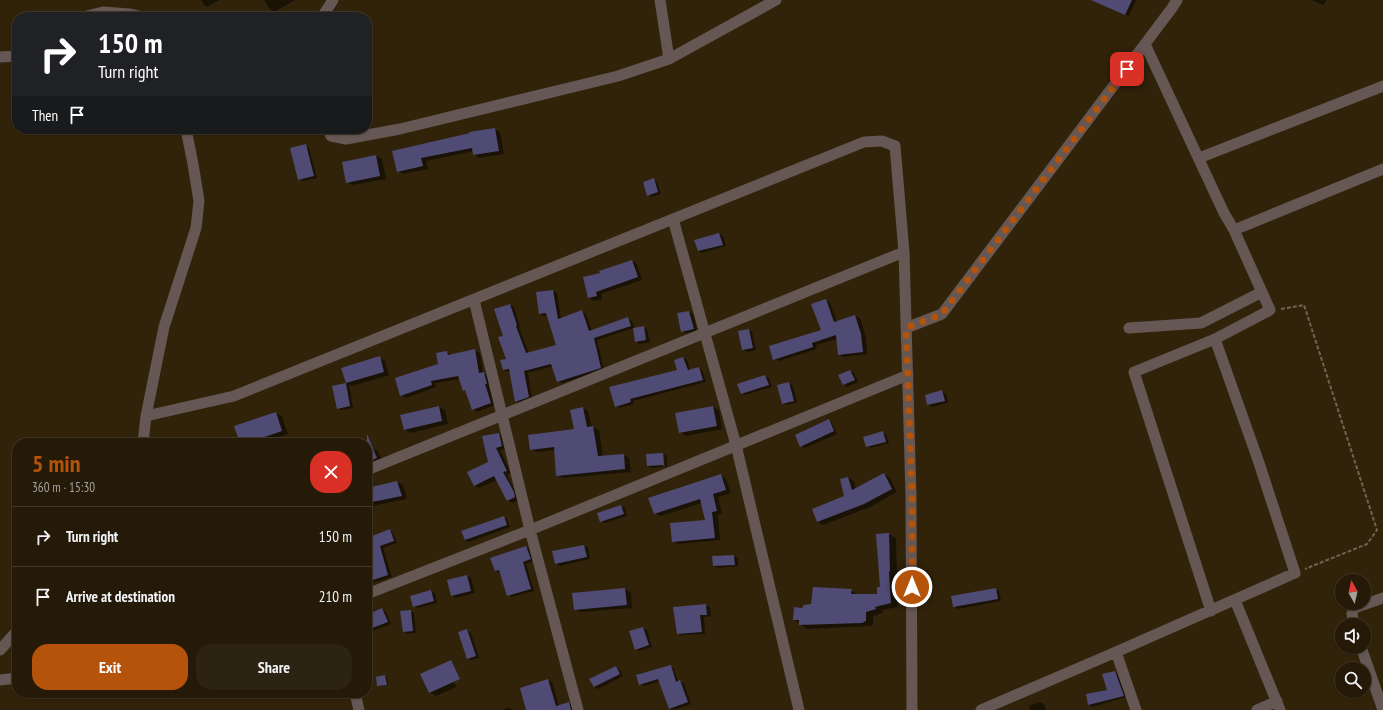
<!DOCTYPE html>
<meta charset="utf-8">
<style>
:root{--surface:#251a08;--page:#2d2312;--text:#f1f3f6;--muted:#a3a19c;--line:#423829;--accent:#b45309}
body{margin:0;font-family:"PT Sans Narrow",sans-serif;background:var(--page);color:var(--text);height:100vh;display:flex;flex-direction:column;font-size:15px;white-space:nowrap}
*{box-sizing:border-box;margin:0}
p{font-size:13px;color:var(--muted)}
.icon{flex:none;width:22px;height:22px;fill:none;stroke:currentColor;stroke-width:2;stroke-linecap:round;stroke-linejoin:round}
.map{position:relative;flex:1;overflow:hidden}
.details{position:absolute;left:12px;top:438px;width:360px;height:260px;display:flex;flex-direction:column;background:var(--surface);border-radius:16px;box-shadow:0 1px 3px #0004,0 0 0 1px var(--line)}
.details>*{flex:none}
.top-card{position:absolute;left:12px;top:12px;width:360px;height:122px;border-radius:16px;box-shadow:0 1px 3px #0004,0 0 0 1px var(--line);background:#202124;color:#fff;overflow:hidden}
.needle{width:26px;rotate:352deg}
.controls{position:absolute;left:1335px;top:574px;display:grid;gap:8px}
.controls a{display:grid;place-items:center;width:36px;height:36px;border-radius:50%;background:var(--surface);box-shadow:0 1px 3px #0004,0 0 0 1px var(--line);font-size:20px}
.pin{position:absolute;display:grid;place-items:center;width:34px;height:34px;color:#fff;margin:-17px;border-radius:8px;box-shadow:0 2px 6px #0006}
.me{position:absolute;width:44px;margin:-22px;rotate:0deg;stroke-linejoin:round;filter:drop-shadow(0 0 3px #0008)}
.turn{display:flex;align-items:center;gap:14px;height:84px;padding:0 20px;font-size:18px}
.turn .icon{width:52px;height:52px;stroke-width:2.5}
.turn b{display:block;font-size:28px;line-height:34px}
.then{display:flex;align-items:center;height:38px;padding:0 20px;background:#0003;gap:8px;font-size:15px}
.round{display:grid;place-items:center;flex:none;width:42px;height:42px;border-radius:16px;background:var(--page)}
.overview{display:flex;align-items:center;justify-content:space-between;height:68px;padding:0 20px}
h1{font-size:24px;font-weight:700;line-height:30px;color:var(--accent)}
.cta{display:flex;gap:8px;margin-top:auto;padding:8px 20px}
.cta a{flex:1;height:46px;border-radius:16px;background:var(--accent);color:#fff;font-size:16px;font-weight:700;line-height:46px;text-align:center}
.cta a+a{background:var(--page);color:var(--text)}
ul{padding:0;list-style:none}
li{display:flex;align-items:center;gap:12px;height:60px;padding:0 20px;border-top:1px solid var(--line)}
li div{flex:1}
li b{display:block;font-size:15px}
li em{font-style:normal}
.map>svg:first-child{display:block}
</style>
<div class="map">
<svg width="1383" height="710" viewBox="0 0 1383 710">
<rect width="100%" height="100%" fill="#31230a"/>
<!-- shadow -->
<path fill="#0007" d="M201 0H220L207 7 204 5Z
M264 0H295L274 12 269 8Z
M1108 0H1136L1129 16 1110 7Z
M1312 0H1327L1323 5Z
M495 129 500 132 504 154 479 158 474 154V151L426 161 428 169 403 174 398 171 393 151Z
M305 145 309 148 317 178 303 181 299 179Z
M376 156 382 159 386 179 353 185 347 182Z
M654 180 657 182 661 194 651 197 648 195Z
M719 234 723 236 726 246 702 253 698 251Z
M632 261 637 264 642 280 601 294 602 299 594 301 589 298 601 274Z
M553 291 557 293 561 319 582 311 586 314 592 331 628 318 632 321 635 329 644 327 647 329 650 342 640 344 636 342 634 328 597 340 604 370 562 383 558 381 553 366 528 373 532 399 520 404 516 402 511 371 508 372 504 370 508 359 504 336 496 309 510 305 514 307 520 327 519 328 529 354 557 346 548 315 544 316 540 314Z
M826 300 830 303 837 322 855 316 860 318 866 337 867 354 843 357 839 354 837 339 816 345 817 349 779 361 774 359 822 330Z
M689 312 693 314 697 331 686 333 682 331 678 314Z
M749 330 752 332 756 350 747 352 743 349Z
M475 351 480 353 483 373 489 375 491 386 489 387 495 405 477 412 473 409 467 392 464 390 460 379 435 383 436 387 406 398 401 395 439 365 447 352 451 355Z
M379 357 385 361 389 375 352 386 349 384 353 408 341 410 338 408 334 386 347 384 342 369Z
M683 358 687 360 690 370 699 368 702 370 706 382 633 401 634 404 619 408 616 406 679 370Z
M850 371 854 373 858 382 847 387 844 385 839 376Z
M765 376 769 378 772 387 745 395 741 393Z
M789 383 793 386 797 402 787 405 783 403Z
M942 392 946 394 948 403 932 407 928 404Z
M439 407 445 410 448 424 410 433 404 429Z
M713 407 719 410 722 429 686 436 680 432Z
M583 408 588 411 592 427 599 430 603 457 624 455 629 458 631 472 563 478 557 475 555 450 537 452 531 449 576 430Z
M276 413 282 416 288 434 262 443H241Z
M829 421 832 423 837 434 805 448 801 446Z
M882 432 886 434 889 443 871 448 867 446Z
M499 434 504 436 507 449 500 450 511 473 507 475 519 500 513 503 508 501 497 480 479 488 475 486 489 462Z
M372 448 378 451 382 462 367 468V450Z
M663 454 667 456V467H665L664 455H662L663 467 651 468 648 466Z
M884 474 889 477 897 492 870 507 823 525 818 522 813 510 845 496 848 478 854 481 856 489Z
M721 476 726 479 731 493 718 497 722 514 718 515 720 540 678 544 673 541 706 521 702 503 660 516 655 513Z
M397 482 403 485 407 499 367 507V489Z
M621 506 625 508 627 516 605 523 601 521Z
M503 517 507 519 510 527 469 542 465 540Z
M390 530 393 533 397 543 383 548 392 577 368 584H367V566L375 563 367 539Z
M889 534 896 538 897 575H896L898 607 882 610 883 613 873 616V625L870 626 807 629 794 620 802 609 851 590 858 595 878 594 881 588Z
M584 546 588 548 590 559 560 566 556 563Z
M526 547 530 550 534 561 526 564 534 591 511 597 508 595 501 572 499 573 495 570Z
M734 556 738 558V566L718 568 714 566Z
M467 576 471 578 475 593 456 598 452 596Z
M625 589 631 593 632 608 580 612 575 609Z
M996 589 999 591 1001 601 958 609 954 606Z
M431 591 435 593 437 603 418 608 414 606Z
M706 605 710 607 711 616 704 617 705 634 681 635 678 633 674 608Z
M382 610 386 612 391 624 367 633V616Z
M411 611 414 613 416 633 407 634 404 631Z
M643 628 647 630 652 647 639 651 635 649Z
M467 630 471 633 479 658 471 660 467 658Z
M671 666 674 669 678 682 680 681 684 684 691 704 673 710 669 708 660 681 644 686 640 684Z
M616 667 619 669 623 676 598 689 594 687Z
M448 668 456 687 436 696 430 692Z
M1115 672 1118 674 1126 697 1092 707 1089 705 1087 694 1108 690Z
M385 676 387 677 388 685 378 686Z
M548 680 552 682 559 706 568 703 572 705 573 710H527Z
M207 693H227V694L212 697 208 695Z
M1040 702 1044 704 1046 710H1030L1029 706Z
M509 707 513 710H502Z"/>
<!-- building -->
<path fill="#4f4b74" d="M1091 0H1132L1125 15Z
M495 128 499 151 473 155 472 148 421 158 423 166 397 172 392 151 470 133 469 132Z
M306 144 314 176 298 180 290 148Z
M376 155 380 176 346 183 342 162Z
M654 178 658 192 647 196 643 182Z
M719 233 723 245 698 251 694 240Z
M632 260 638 277 596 292 597 296 588 298 583 277 600 273 599 271Z
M553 290 558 319 582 310 589 331 628 317 631 326 594 338 601 368 557 382 551 364 524 371 529 397 515 402 509 369 503 370 500 360 506 359 498 337 503 336 494 309 510 304 517 325 516 326 526 353 556 345 546 313 539 314 536 292Z
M826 299 834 322 855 315 861 334 863 352 838 355 836 335 812 343 813 347 773 360 769 346 821 330 811 304Z
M689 311 694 329 681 332 677 313Z
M644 326 646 340 635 342 633 328Z
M749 329 753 348 742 350 738 331Z
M475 349 479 373 484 372 487 384H485L491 403 472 410 465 390 463 391 458 376 431 381 432 385 400 396 395 378 438 364 436 353 447 351 448 355Z
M380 356 384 372 346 383 341 368Z
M683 357 688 370 699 367 703 380 630 399 631 402 615 407 609 387 677 370 674 360Z
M850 370 855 380 843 385 838 375Z
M765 375 769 385 741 394 737 384Z
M789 382 794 401 782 404 777 385Z
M346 383 350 406 337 409 332 386Z
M942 390 945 401 927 405 925 395Z
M439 406 442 421 404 430 400 415Z
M713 406 717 426 679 433 675 413Z
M583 407 587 427 593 426 598 456 624 454 625 469 556 476 554 447 530 450 528 435 574 429 570 410Z
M276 412 282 431 247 443H240L234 426Z
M829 419 834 431 800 447 795 435Z
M883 431 886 442 866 447 863 437Z
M499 433 502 446 496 448 507 471 503 472 514 492 515 497 507 501 494 476 474 486 467 472 488 462 482 436Z
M367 434 377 458 367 462Z
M663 453 664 465 647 466 646 454Z
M884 473 892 489 864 504 817 522 812 509 844 496 840 479 848 477 852 490Z
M721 474 726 490 713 494 717 511 712 512 715 538 672 542 670 523 705 520 700 499 654 514 648 498Z
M397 481 402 496 367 503V488Z
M621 505 624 514 600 522 597 513Z
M504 516 507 525 465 540 461 531Z
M390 529 394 541 380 546 388 575 367 582V565L373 563 367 545V538Z
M889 533 890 571 889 572 891 603 875 607 876 609 866 612V621L862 623 799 625V620H793L794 607 802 608 804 605 811 604 813 587 852 589 851 594H877V587H880L876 534Z
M584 545 587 557 555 564 552 551Z
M526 546 531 559 523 562 531 589 507 596 499 570 495 571 490 558Z
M734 555 735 565 713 566 712 556Z
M467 575 471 591 451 596 447 580Z
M625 588 627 605 574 610 572 593Z
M996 588 998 599 953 607 951 596Z
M431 590 434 601 413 607 410 596Z
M706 604 707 615H700L702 632 677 634 673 607Z
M382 608 388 622 367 630V615Z
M411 610 413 631 403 632 400 611Z
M643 627 649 645 635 650 629 631Z
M467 629 476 656 467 659 458 632Z
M451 660 460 679 429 693 420 674Z
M671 665 676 682 680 680 688 702 669 709 658 679 639 685 636 675Z
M616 666 620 674 594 687 589 679Z
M1115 671 1124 696 1088 705 1086 694 1107 690 1102 674Z
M385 675 387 685 377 686 376 677Z
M548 679 556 706 569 702 571 710H526L520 688Z"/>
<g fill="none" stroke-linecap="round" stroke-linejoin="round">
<!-- path -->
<path stroke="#70644e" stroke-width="2" stroke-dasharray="4 2" stroke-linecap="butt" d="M1281 309 1304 305 1377 530 1367 544 1305 569"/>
<!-- minor -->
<path stroke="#655753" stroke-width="11" d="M660 0 669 59
M83 17 103 12 130 14 143 17
M322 17 333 0
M1145 44 1224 213 1234 230 1270 310 1215 339 1134 372 1211 611
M0 57 17 56
M328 129 331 136 346 139 400 129 618 76 669 59 776 0
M1199 158 1383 86
M673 219 736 445 799 710
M1234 230 1383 169
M474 300 530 530 578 710
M906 328 942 314 1172 8 1177 0
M1129 328 1201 323 1262 292
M146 416 234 396 864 142 882 141 895 146 904 252 911 495 912 710
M143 443 146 416 164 327 196 228 199 201 193 164 186 129
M367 470 904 252
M367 594 530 530 908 375
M1235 600 1280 710
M1354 625 1352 614 1354 608 1383 598
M1361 647 1383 710
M0 650 17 631
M1116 652 1295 573 1258 460 1215 339
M0 680 17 678
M355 693 359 710
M981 710 1116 652 1136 710
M1257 710 1277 701"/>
</g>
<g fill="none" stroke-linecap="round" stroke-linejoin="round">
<!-- route -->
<path stroke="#b45309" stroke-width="7" stroke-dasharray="0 12.6" d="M912 587V494L906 328 942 314 1127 69"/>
</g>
</svg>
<div class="controls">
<a><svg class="needle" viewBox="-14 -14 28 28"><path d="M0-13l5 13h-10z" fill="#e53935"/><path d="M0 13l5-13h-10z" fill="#a3a19c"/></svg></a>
<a><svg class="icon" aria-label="sound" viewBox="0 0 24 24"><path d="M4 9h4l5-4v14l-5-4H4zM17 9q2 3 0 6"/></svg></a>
<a><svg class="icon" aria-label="search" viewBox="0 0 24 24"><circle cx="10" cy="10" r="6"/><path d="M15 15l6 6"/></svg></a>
</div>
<div class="pin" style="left:1127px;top:69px;background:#d93025"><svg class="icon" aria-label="arrive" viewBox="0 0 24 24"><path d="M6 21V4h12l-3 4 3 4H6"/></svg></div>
<svg class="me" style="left:912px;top:587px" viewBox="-20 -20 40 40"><circle r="17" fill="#b45309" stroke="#fff" stroke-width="3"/><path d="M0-11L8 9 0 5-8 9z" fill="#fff"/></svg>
<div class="top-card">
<div class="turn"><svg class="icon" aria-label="right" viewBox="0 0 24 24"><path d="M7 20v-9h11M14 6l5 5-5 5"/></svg><div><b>150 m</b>Turn right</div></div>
<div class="then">Then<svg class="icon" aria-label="arrive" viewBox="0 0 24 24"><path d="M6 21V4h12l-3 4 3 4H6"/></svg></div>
</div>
<section class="details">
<div class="overview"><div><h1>5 min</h1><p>360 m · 15:30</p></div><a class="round" style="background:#d93025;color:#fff"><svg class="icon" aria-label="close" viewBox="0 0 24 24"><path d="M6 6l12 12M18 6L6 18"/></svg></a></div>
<ul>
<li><svg class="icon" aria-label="right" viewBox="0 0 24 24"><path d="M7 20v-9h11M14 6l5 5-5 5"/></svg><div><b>Turn right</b></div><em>150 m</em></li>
<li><svg class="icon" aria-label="arrive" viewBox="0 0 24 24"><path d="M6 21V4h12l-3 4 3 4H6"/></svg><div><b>Arrive at destination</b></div><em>210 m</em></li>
</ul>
<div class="cta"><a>Exit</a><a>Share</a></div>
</section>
</div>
